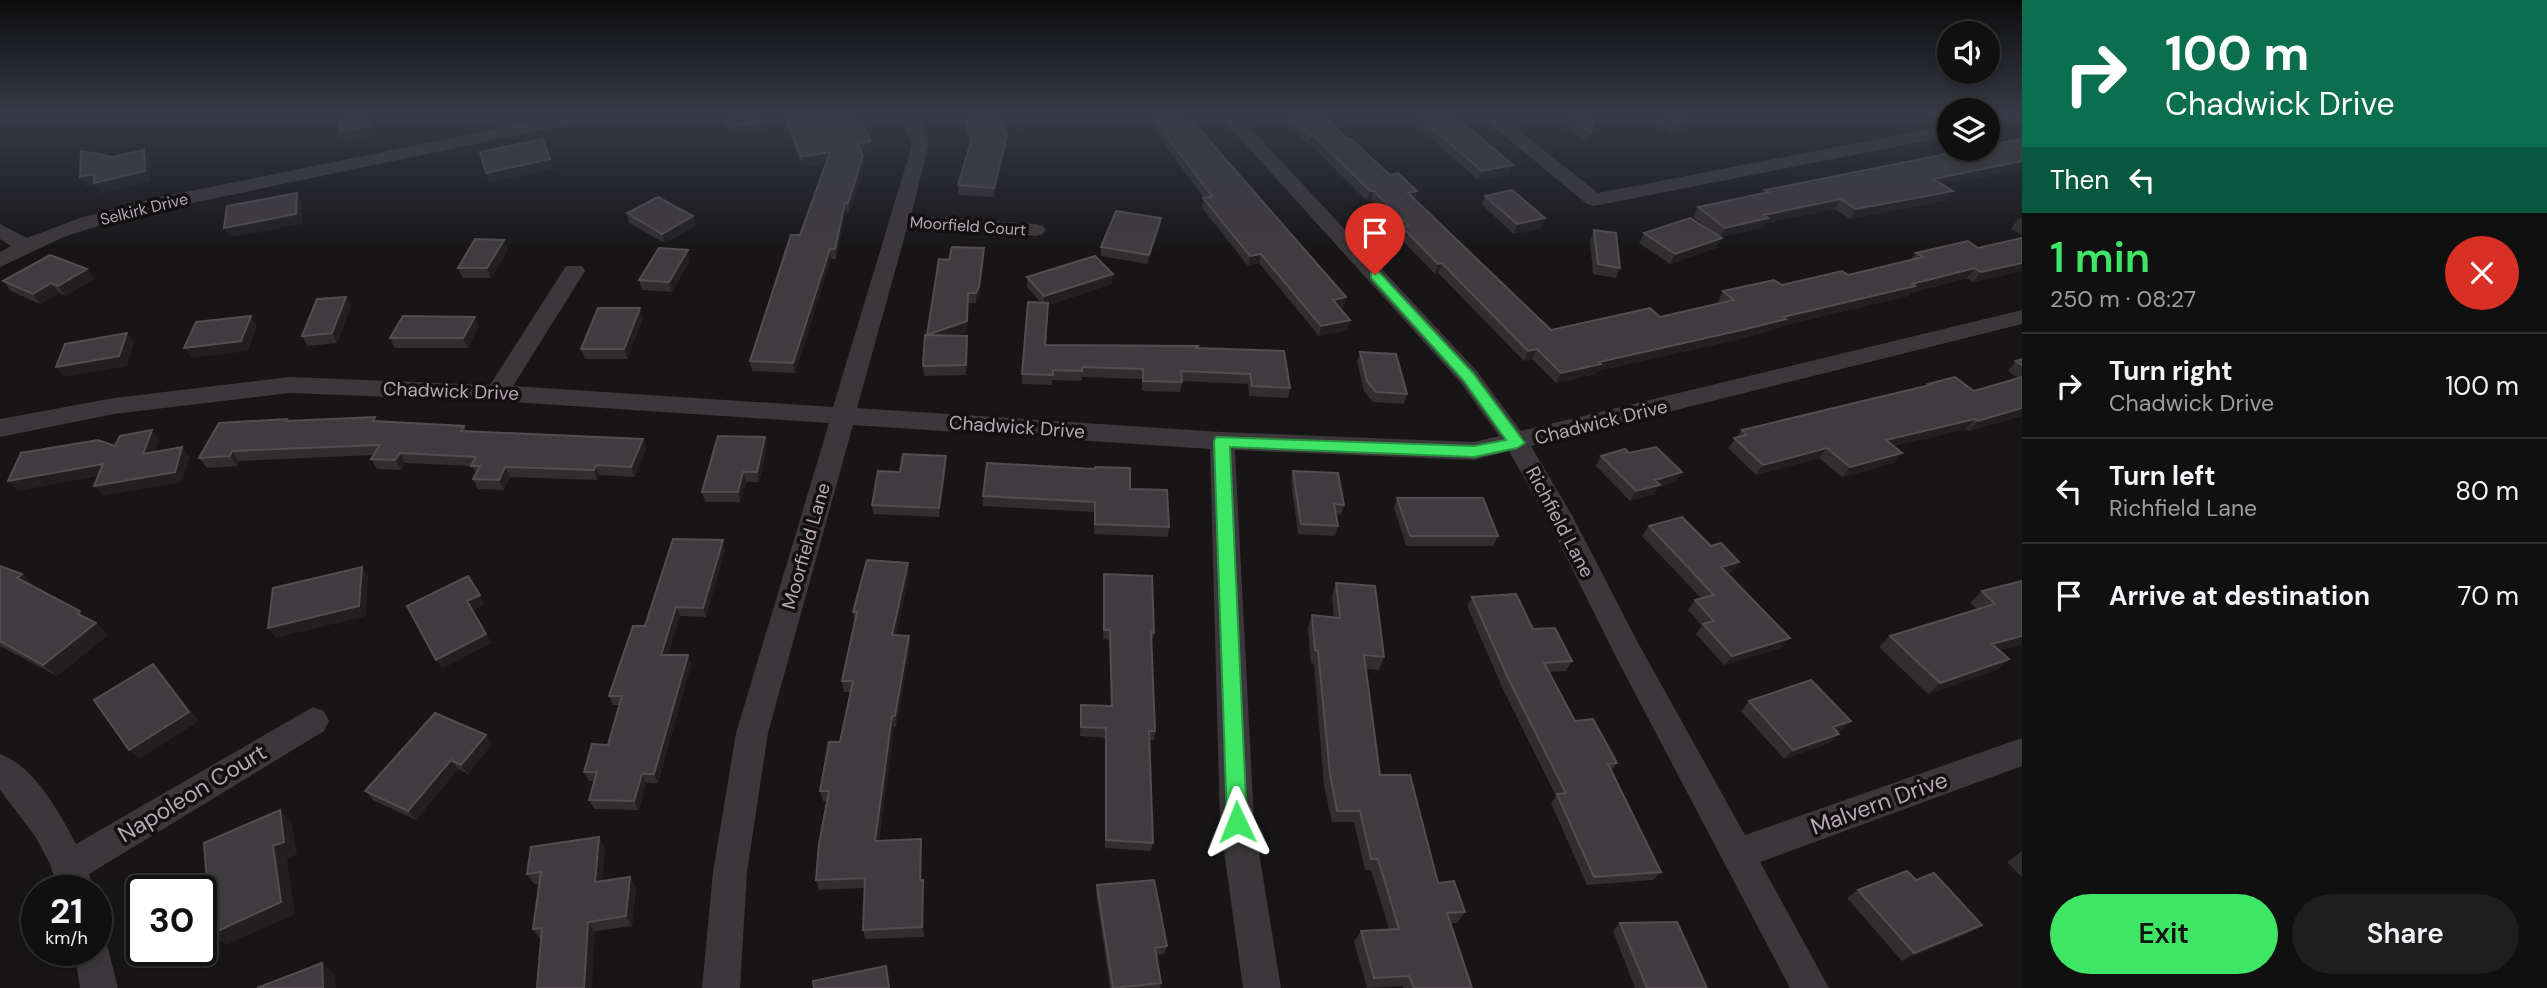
<!DOCTYPE html>
<meta charset="utf-8">
<style>
:root{--surface:#111010;--page:#1e1e1e;--text:#f1f3f6;--muted:#9c9d9f;--line:#303030;--accent:#3fe565}
body{margin:0;font-family:"DM Sans",sans-serif;background:var(--page);color:var(--text);height:100vh;display:flex;flex-direction:column;font-size:26px;white-space:nowrap}
*{box-sizing:border-box;margin:0}
p{font-size:23px;color:var(--muted)}
.icon{flex:none;width:38px;height:38px;fill:none;stroke:currentColor;stroke-width:2;stroke-linecap:round;stroke-linejoin:round}
.map{position:relative;flex:1;overflow:hidden}
.details{display:flex;flex-direction:column;background:var(--surface);width:525px}
.details>*{flex:none}
.top-card{background:#0b6e4f;color:#fff;overflow:hidden}
.buttons{position:absolute;left:1937px;top:21px;display:grid;gap:14px}
.buttons a{display:grid;place-items:center;width:63px;height:63px;border-radius:50%;background:var(--surface);box-shadow:0 4px 10px #0003,0 0 0 2px var(--line);font-size:35px}
.speed{position:absolute;left:21px;top:875px;display:flex;gap:14px;font-size:35px;font-weight:700;text-align:center}
.speed>*{display:grid;place-content:center;width:91px;height:91px;border-radius:50%;background:var(--surface);box-shadow:0 4px 10px #0003,0 0 0 2px var(--line);line-height:1}
.speed small{font-size:18px;font-weight:400}
.speed .limit{border:4px solid #111;border-radius:10px;background:#fff;color:#111}
.pin{position:absolute;display:grid;place-items:center;width:60px;height:60px;color:#fff;margin:-72px -30px;border-radius:50% 50% 50% 0;rotate:-45deg;box-shadow:0 0 7px #0007}
.pin .icon{rotate:45deg}
.me{position:absolute;width:77px;margin:-38px;rotate:358deg;stroke-linejoin:round;filter:drop-shadow(0 0 5px #0008)}
.turn{display:flex;align-items:center;gap:24px;height:147px;padding:0 28px;font-size:32px}
.turn .icon{width:91px;height:91px;stroke-width:2.5}
.turn b{display:block;font-size:49px;line-height:60px}
.then{display:flex;align-items:center;height:66px;padding:0 28px;background:#0003;gap:14px;font-size:26px}
.round{display:grid;place-items:center;flex:none;width:74px;height:74px;border-radius:37px;background:var(--page)}
.overview{display:flex;align-items:center;justify-content:space-between;height:119px;padding:0 28px}
h1{font-size:42px;font-weight:600;line-height:52px;color:var(--accent)}
.button{display:flex;gap:14px;margin-top:auto;padding:14px 28px}
.button a{flex:1;height:80px;border-radius:42px;background:var(--accent);color:#111;font-size:28px;font-weight:600;line-height:80px;text-align:center}
.button a+a{background:var(--page);color:var(--text)}
ul{padding:0;list-style:none}
li{display:flex;align-items:center;gap:21px;height:105px;padding:0 28px;border-top:2px solid var(--line)}
li div{flex:1}
li b{display:block;font-size:26px}
li em{font-style:normal}
main{display:flex;flex:1;min-height:0}
.map>svg:first-child{display:block}
</style>
<main>
<div class="map">
<svg width="2022" height="988" viewBox="0 0 2022 988">
<rect width="100%" height="100%" fill="#171516"/>
<g fill="none" stroke-linecap="round" stroke-linejoin="round">
<!-- minor -->
<path fill="#3c373a" fill-rule="evenodd" d="M569 114H604L595 119 125 217 64 237 0 267V252L11 246 0 239V224L27 238 80 218 152 199Z
M899 114H917L929 143 911 216 1036 224 1043 226 1046 230 1043 234 1036 236 907 228 857 408 1222 432 1474 442 1499 436 1460 382 1218 114H1237L1476 370 1521 431 2022 310V324L1531 446 1573 517 1637 641 1745 835 2022 738V766L1760 862 1829 988H1790L1617 659 1547 518 1509 451 1474 460 1235 450 1254 822 1281 988H1243L1220 822 1210 449 853 425 768 733 747 872 740 988H702L713 872 736 733 829 423 497 401 290 393 114 414 0 437V419L114 398 290 377 490 385 566 266H582L585 271 513 386 833 407 909 155 911 143Z
M1478 114H1498L1598 193 1950 125V136L1594 206 1587 204Z
M2002 114H2022V120L1988 127V117Z
M313 707 324 711 329 721 324 731 89 874 94 891H59L50 864 35 836 0 790V754C34 766 60 813 76 844Z
M96 934 105 937 118 988H80L74 950H96Z"/>
</g>
<!-- wall -->
<path fill="#322e30" d="M782 114H858L872 151 862 152 863 156 864 166 849 213 846 212 836 259H831L795 373 752 371 750 361 800 235 826 163 802 167Z
M961 114H999L1007 145 994 197 958 195V185L970 143Z
M1144 114H1186L1346 297 1344 307 1340 308 1350 320 1347 330 1319 336 1259 263 1248 266 1202 208 1204 198 1164 144V139Z
M1278 114H1322L1347 139 1414 199 1551 330 1660 317 1720 303 1718 301 1723 291 1782 285 1848 275 1910 260 1916 253 1978 248 2022 238V271L1973 282 1967 278 1910 293 1908 296 1781 326 1779 328 1740 339 1597 371 1596 374 1556 383 1532 359 1524 361 1438 273 1435 274 1399 237 1401 231 1371 200 1367 201 1311 145H1308Z
M1403 114H1452L1509 174 1478 180Z
M1559 114H1596L1591 133 1587 143 1557 120Z
M1642 114H1705L1671 134Z
M1944 185 1947 200 1850 219 1835 209 1765 223 1763 228 1720 237 1716 248 1670 264 1639 243 1644 233 1717 235 1693 217 1698 207 1763 194 1765 190Z
M1485 196 1545 218 1541 228 1514 234 1482 205Z
M627 213 695 226 665 243 629 223Z
M1161 218 1160 228 1147 264 1101 256V247Z
M2022 218V235L2011 229 2018 219Z
M1594 230 1620 268 1616 278 1593 274 1590 240Z
M984 248V258L979 297 976 303H968L967 331 954 336H967L966 375 924 376 923 366 927 335 949 260Z
M508 250 491 278H463L458 268Z
M690 260 672 292 642 290 639 280Z
M87 269 94 279 65 296 59 293 40 304 11 291 3 281Z
M1027 277 1112 284 1048 305 1046 345 1198 346V348L1290 388 1288 398 1249 396 1248 384 1182 381 1180 392 1142 391V379L1082 377 1081 381 1052 380V385L1022 384V374L1041 303 1027 287Z
M346 297 351 306 337 343 308 346 302 336Z
M643 318 627 359H585L581 349Z
M479 326 468 348H395L390 338Z
M1360 352 1407 394 1404 404 1373 402 1364 391 1357 362Z
M2022 359V416L1969 431 1966 429 1893 446 1894 463 1842 477 1819 458 1756 475 1728 448 1742 430 1926 386 1928 384 1974 391 2018 378 2008 371 2016 361Z
M289 421H378L464 426 467 431 643 439 646 449 635 477 599 475 597 480 510 477 504 490 478 489 473 479 476 474 472 466 405 463 401 470 377 469 371 459 373 455 239 461 237 466 207 468 199 458Z
M767 447 759 482H746L740 502H705L702 492Z
M1601 456 1676 482 1658 487 1654 494 1630 501 1596 466Z
M946 466 939 517 873 514 872 505 900 472Z
M1293 471 1344 505 1341 515 1336 514 1338 526 1335 536 1298 534 1291 481Z
M1130 489 1169 527 1168 537 1094 534V512L983 506V496Z
M1397 498 1498 536 1493 546H1406L1394 508Z
M1649 526 1711 546 1739 562 1732 572 1727 573 1790 638 1781 648 1724 665 1696 634 1702 626 1688 610 1695 600 1701 598 1642 536Z
M723 540 725 550 706 617 680 616 668 655H688L691 665 658 783H646L639 810 594 809 589 800 594 781H589L584 772 608 745 619 705H613L609 696 645 626Z
M0 566 88 619 108 635 57 676 0 646Z
M1104 574 1154 633 1152 642H1151L1155 731 1154 740H1150L1153 843 1151 851 1105 848V738L1080 736 1081 705 1111 706 1109 640 1103 639Z
M909 575 896 635 910 648 896 727H894L879 841 922 849V880H923L924 890V937L865 939 863 930 864 888 819 890 816 880 827 801H823L820 791 840 742 851 692H844L842 681 855 622 853 612Z
M2022 581V644L1999 650 2009 659 1997 670 1928 694 1879 647 1890 636 1977 609 1970 603 1982 591Z
M1336 583 1384 657 1379 670 1366 669 1380 775 1438 883 1465 912 1457 923H1450L1472 988H1403L1402 986 1367 988 1354 942 1361 931 1389 929 1371 870H1365L1354 822H1332L1324 786 1314 664 1311 663 1308 628 1312 615 1334 617 1332 596Z
M1472 597 1533 629 1572 661 1566 671 1548 672 1575 721 1617 763 1611 771 1661 872 1653 880 1587 885 1551 803 1556 796 1502 687 1467 606Z
M1749 701 1841 731 1838 732 1830 743 1784 759 1741 711Z
M486 735 492 744 468 774 458 769 416 820 373 800 365 791Z
M605 848 602 881 636 887 632 926 540 939 533 929 539 884H534L527 874Z
M2022 851V877L2007 862Z
M1916 880 1982 925 1969 933 1902 961 1847 898 1858 890Z
M1097 885 1167 946 1164 954 1156 955 1161 983 1160 988H1110L1096 893Z
M1620 923 1707 988H1635L1613 931Z"/>
<!-- shaded-wall -->
<path fill="#211f20" d="M366 114H369V115L372 135 344 141 340 131Z
M1694 114H1705L1671 134 1675 125Z
M760 122 762 131 731 136 729 127Z
M1007 135V145L994 197V188Z
M1313 135 1311 145H1308L1310 136Z
M871 141 872 151 859 153 858 144Z
M144 150 150 160 151 181 101 193 95 185 87 187 80 177Z
M830 152 831 162 802 167 801 157Z
M863 156 864 166 849 213 848 203Z
M550 159 553 169 489 183 486 173Z
M2022 161V169L1928 188 1934 179Z
M1513 165 1509 174 1478 180 1482 171Z
M1370 191H1374L1371 200 1367 201Z
M1417 191 1414 201 1408 193Z
M1953 191 1947 200 1850 219 1856 209Z
M297 193 302 202V224L230 237 224 228Z
M1841 199 1835 209 1765 223 1763 228 1720 237 1725 228 1764 215Z
M845 203 846 212 836 259 835 249Z
M693 216 695 226 665 243 662 234Z
M1161 218 1160 228 1147 264 1149 255Z
M1545 218 1541 228 1514 234 1517 224Z
M1722 238 1716 248 1670 264 1675 254Z
M504 240 508 250 491 278 487 268Z
M984 248V258L979 297 976 303V293Z
M830 249 831 259 795 373 793 363Z
M688 250 690 260 672 292 669 282Z
M1261 254 1259 263 1248 266 1250 256Z
M1442 263 1438 273 1435 274 1438 264Z
M2022 263V271L1973 282 1981 272Z
M1975 268 1967 278 1910 293 1908 296 1781 326 1779 328 1740 339 1597 371 1596 374 1556 383 1561 373 1599 362Z
M87 269 94 279 65 296 58 286Z
M1113 274 1112 284 1044 306V296Z
M51 283 59 293 40 304 33 294Z
M968 293 967 331 927 345V335Z
M346 297 351 306 337 343 332 333Z
M1346 297 1344 307 1330 310 1333 300Z
M640 308 643 318 627 359 624 349Z
M251 316 257 326 248 351 191 358 184 348Z
M475 317 479 326 468 348 463 338Z
M1350 320 1347 330 1319 336 1321 326Z
M127 333 134 343 127 366 64 377 56 367Z
M1537 349 1532 359 1524 361 1528 351Z
M2022 408V416L1969 431 1978 421Z
M1975 419 1966 429 1878 450 1886 440Z
M152 430 159 440 151 464 143 454Z
M765 437 767 447 759 482 757 472Z
M643 439 646 449 635 477 631 467Z
M182 447 190 457 182 482 103 496 94 486Z
M1827 448 1819 458 1756 475 1763 465Z
M232 451 239 461 237 466 230 456Z
M400 453 405 463 401 470 395 460Z
M1902 453 1894 463 1842 477 1850 467Z
M946 456V466L939 517V508Z
M103 464 111 474 18 491 8 481Z
M596 465 599 475 597 480 594 470Z
M505 467 510 477 504 490 499 480Z
M743 472 746 482 740 502 738 492Z
M1682 472 1676 482 1658 487 1654 494 1630 501 1636 491 1655 480Z
M723 540 725 550 706 617 703 608Z
M1739 562 1732 572 1714 577 1721 567Z
M908 563 909 575 893 646 892 635Z
M362 567 368 577 366 616 276 638 268 628Z
M22 574 34 586 30 590 17 578Z
M480 595 485 605 473 611 467 601Z
M676 607 680 616 665 664 661 655Z
M96 623 108 635 57 676 43 665Z
M486 634 492 643 442 669 436 660Z
M909 636 910 648 896 727 895 716Z
M2022 636V644L1980 655 1992 644Z
M1790 638 1781 648 1724 665 1732 656Z
M688 655 691 665 658 783 654 774Z
M2009 659 1997 670 1928 694 1940 683Z
M153 664 162 674 199 721 140 759 129 750Z
M892 716 894 727 877 851 875 841Z
M1851 721 1841 731 1824 737 1833 727Z
M1839 734 1830 743 1784 759 1793 750Z
M486 735 492 744 468 774 461 765Z
M451 760 458 769 416 820 408 811Z
M642 774 646 783 639 810 634 801Z
M280 810 292 823 297 854 287 859 295 914 226 945 211 934 273 846Z
M599 837 605 848 601 892 595 882Z
M921 839 922 849V890L920 880Z
M630 877 636 887 632 926 626 916Z
M923 880 924 890V937L922 927Z
M588 922 595 931 592 988H584Z
M1982 925 1969 933 1902 961 1914 953Z
M322 963 335 974 336 988H323Z"/>
<!-- building -->
<path fill="#403b3e" stroke="#534c50" stroke-width="2" d="M338 114H366L368 126 340 131Z
M725 114H757L760 122 729 127Z
M784 114H858L871 141 858 144 863 156 848 203H845L835 249H830L793 363 750 361 791 235H800L830 152 801 157Z
M964 114H999L1007 135 994 188 958 185 972 138Z
M1152 114H1186L1346 297 1333 300 1350 320 1321 326 1261 254 1250 256 1203 198 1212 196 1165 134H1169Z
M1288 114H1322L1347 139H1351L1390 175 1398 173 1417 191 1408 193 1551 330 1650 308 1660 317 1734 300 1723 291 1774 280 1782 285 1842 271 1848 275 1923 257 1916 253 1968 241 1978 248 2022 238V263L1981 272 1975 268 1912 284 1915 286 1783 317 1786 319 1746 329 1599 362 1601 364 1561 373 1537 349 1528 351 1442 263 1438 264 1402 227 1409 226 1374 191H1370L1313 135 1310 136Z
M1416 114H1452L1513 165 1482 171Z
M1565 114H1596L1591 133Z
M1659 114H1694L1675 125Z
M543 139 550 159 486 173 480 152Z
M2022 139V161L1934 179 1953 191 1856 209 1841 199 1764 215 1768 218 1725 228 1698 207 1769 192 1765 190 1971 149H1988V145Z
M144 150 145 171 94 183V174L80 177 81 151 113 157Z
M1512 190 1545 218 1517 224 1485 196Z
M297 193 296 214 224 228 227 206Z
M658 197 693 216 662 234 627 213Z
M1116 211 1161 218 1149 255 1101 247Z
M1690 218 1722 238 1675 254 1644 233Z
M1594 230 1616 233 1620 268 1598 264Z
M475 239 504 240 487 268H458Z
M952 247 984 248 979 287 976 293H968L967 321 927 335 939 259 949 260Z
M659 248 688 250 669 282 639 280Z
M50 255 87 269 58 286 51 283 33 294 3 281Z
M1095 256 1113 274 1044 296 1027 277Z
M346 297 332 333 302 336 317 299Z
M1028 302 1048 303 1045 345 1198 346 1196 348 1284 351 1290 388 1252 386 1250 374 1181 371 1182 382 1143 381V369L1082 367V371L1053 370V375L1022 374Z
M598 308H640L624 349H581Z
M251 316 241 341 184 348 196 322Z
M403 316 475 317 463 338H390Z
M127 333 119 356 56 367 65 344Z
M925 335 967 336 966 365 923 366Z
M1360 352 1396 354 1407 394 1376 392 1367 381Z
M2022 359V365L2016 361Z
M1955 377 1974 391 2022 377V408L1978 421 1975 419 1886 440 1902 453 1850 467 1827 448 1763 465 1734 438 1747 435 1742 430 1930 385 1928 384Z
M375 417 373 421 464 426 461 431 643 439 631 467 596 465 594 470 505 467 499 480 473 479 480 466H471L476 457 400 453 395 460 371 459 380 445 232 451 230 456 199 458 219 423 287 419 286 421Z
M152 430 143 454 182 447 175 472 94 486 103 464 8 481 21 453 98 440 115 446 120 436Z
M718 436 765 437 757 472H743L738 492H702Z
M1656 447 1682 472 1655 480 1660 485 1636 491 1601 456 1625 449 1629 453Z
M903 454 946 456 939 508 872 505 878 471 900 472Z
M987 463 1095 469V467L1130 468V489L1167 490 1169 527 1095 524V502L983 496Z
M1293 471 1338 473 1344 505 1334 504 1338 526 1301 524Z
M1397 498H1483L1498 536H1410Z
M1682 517 1711 546 1721 543 1739 562 1721 567 1790 638 1732 656 1703 624 1714 621 1695 600 1714 595 1649 526Z
M673 539 723 540 703 608 676 607 661 655H688L654 774H642L634 801 589 800 597 772H584L592 744 608 745 622 696H609L633 626H645Z
M867 560 908 563 892 635 909 636 895 716H892L875 841 921 839 920 880H923L922 927 863 930 865 878 816 880 819 844 829 791H820L829 742H840L853 681H842L857 612H853Z
M0 566 22 574 17 578 80 611 78 614 96 623 43 665 0 641Z
M362 567 359 606 268 628 273 588Z
M1104 574 1152 576 1154 633 1151 632 1155 731H1149L1153 843 1106 840V728L1081 727V705L1112 706 1110 630H1104Z
M468 576 480 595 467 601 486 634 436 660 407 606Z
M2022 581V636L1992 644 2009 659 1940 683 1890 636 1995 604 1982 591Z
M1336 583 1375 586 1384 657 1364 655 1380 775H1410L1438 883 1454 881 1465 912 1447 913 1472 988H1414L1409 976 1374 978 1361 931 1399 929 1378 859H1371L1360 811H1337L1330 774 1318 651 1315 650 1312 615 1340 618Z
M1516 594 1533 629 1555 628 1572 661 1544 663 1575 721 1593 719 1617 763 1608 764 1661 872 1594 877 1557 794 1566 793 1508 678 1472 597Z
M153 664 189 712 129 750 94 700Z
M1811 680 1851 721 1833 727 1839 734 1793 750 1749 701Z
M435 713 486 735 461 765 451 760 408 811 365 791Z
M280 810 284 842 273 846 281 902 211 934 204 843Z
M599 837 595 882 630 877 626 916 588 922 584 988H537L542 928 533 929 541 872 527 874 531 847Z
M1907 871 1916 880 1934 873 1982 925 1914 953 1858 890Z
M1154 880 1167 946 1155 948 1161 983 1113 988 1097 885Z
M1677 922 1707 988H1647L1620 923Z
M322 963 323 988H257Z
M886 966 889 988H814L813 981Z"/>
<!-- sky -->
<linearGradient id="sky" x2="0" y2="1"><stop stop-color="#0d0c0c"/><stop offset="0.45" stop-color="#363b47"/><stop offset="1" stop-color="#363b47" stop-opacity="0"/></linearGradient>
<rect width="2022" height="252" fill="url(#sky)"/>
<!-- route -->
<path fill="#3fe565" stroke="#299542" stroke-width="2" d="M1375 271 1380 273 1473 373 1525 443 1517 448 1474 457 1230 447 1247 822 1244 828 1237 831 1230 828 1227 822 1214 441 1216 437 1474 446 1506 440 1463 380 1371 278V273Z"/>
<g text-anchor="middle" dominant-baseline="central" stroke-width="7" stroke-linejoin="round" paint-order="stroke">
<!-- far-street labels -->
<g font-size="16" fill="#b6a8b3" stroke="#121011">
<text transform="translate(144 209) rotate(-14)">Selkirk Drive</text>
<text transform="translate(968 226) rotate(4)">Moorfield Court</text>
</g>
<!-- street labels -->
<g font-size="19" fill="#b6a8b3" stroke="#121011">
<text transform="translate(451 391) rotate(2)">Chadwick Drive</text>
<text transform="translate(1601 422) rotate(-14)">Chadwick Drive</text>
<text transform="translate(1017 427) rotate(4)">Chadwick Drive</text>
<text transform="translate(1560 522) rotate(62)">Richfield Lane</text>
<text transform="translate(806 546) rotate(-74)">Moorfield Lane</text>
</g>
<!-- near-street labels -->
<g font-size="23" fill="#b6a8b3" stroke="#121011">
<text transform="translate(192 793) rotate(-31)">Napoleon Court</text>
<text transform="translate(1879 803) rotate(-20)">Malvern Drive</text>
</g>
</g>
</svg>
<div class="buttons">
<a><svg class="icon" aria-label="sound" viewBox="0 0 24 24"><path d="M4 9h4l5-4v14l-5-4H4zM17 9q2 3 0 6"/></svg></a>
<a><svg class="icon" aria-label="layers" viewBox="0 0 24 24"><path d="M12 4l9 5-9 5-9-5zM3 14l9 5 9-5"/></svg></a>
</div>
<div class="speed"><div>21<small>km/h</small></div><div class="limit">30</div></div>
<div class="pin" style="left:1375px;top:275px;background:#d93025"><svg class="icon" aria-label="arrive" viewBox="0 0 24 24"><path d="M6 21V4h12l-3 4 3 4H6"/></svg></div>
<svg class="me" style="left:1237px;top:822px" viewBox="-20 -20 40 40"><path d="M0-17L14 15 0 8-14 15z" fill="#3fe565" stroke="#fff" stroke-width="4"/></svg>
</div>
<section class="details">
<div class="top-card">
<div class="turn"><svg class="icon" aria-label="right" viewBox="0 0 24 24"><path d="M7 20v-9h11M14 6l5 5-5 5"/></svg><div><b>100 m</b>Chadwick Drive</div></div>
<div class="then">Then<svg class="icon" aria-label="left" viewBox="0 0 24 24"><path d="M17 20v-9H6M10 6l-5 5 5 5"/></svg></div>
</div>
<div class="overview"><div><h1>1 min</h1><p>250 m · 08:27</p></div><a class="round" style="background:#d93025;color:#fff"><svg class="icon" aria-label="close" viewBox="0 0 24 24"><path d="M6 6l12 12M18 6L6 18"/></svg></a></div>
<ul>
<li><svg class="icon" aria-label="right" viewBox="0 0 24 24"><path d="M7 20v-9h11M14 6l5 5-5 5"/></svg><div><b>Turn right</b><p>Chadwick Drive</p></div><em>100 m</em></li>
<li><svg class="icon" aria-label="left" viewBox="0 0 24 24"><path d="M17 20v-9H6M10 6l-5 5 5 5"/></svg><div><b>Turn left</b><p>Richfield Lane</p></div><em>80 m</em></li>
<li><svg class="icon" aria-label="arrive" viewBox="0 0 24 24"><path d="M6 21V4h12l-3 4 3 4H6"/></svg><div><b>Arrive at destination</b></div><em>70 m</em></li>
</ul>
<div class="button"><a>Exit</a><a>Share</a></div>
</section>
</main>
